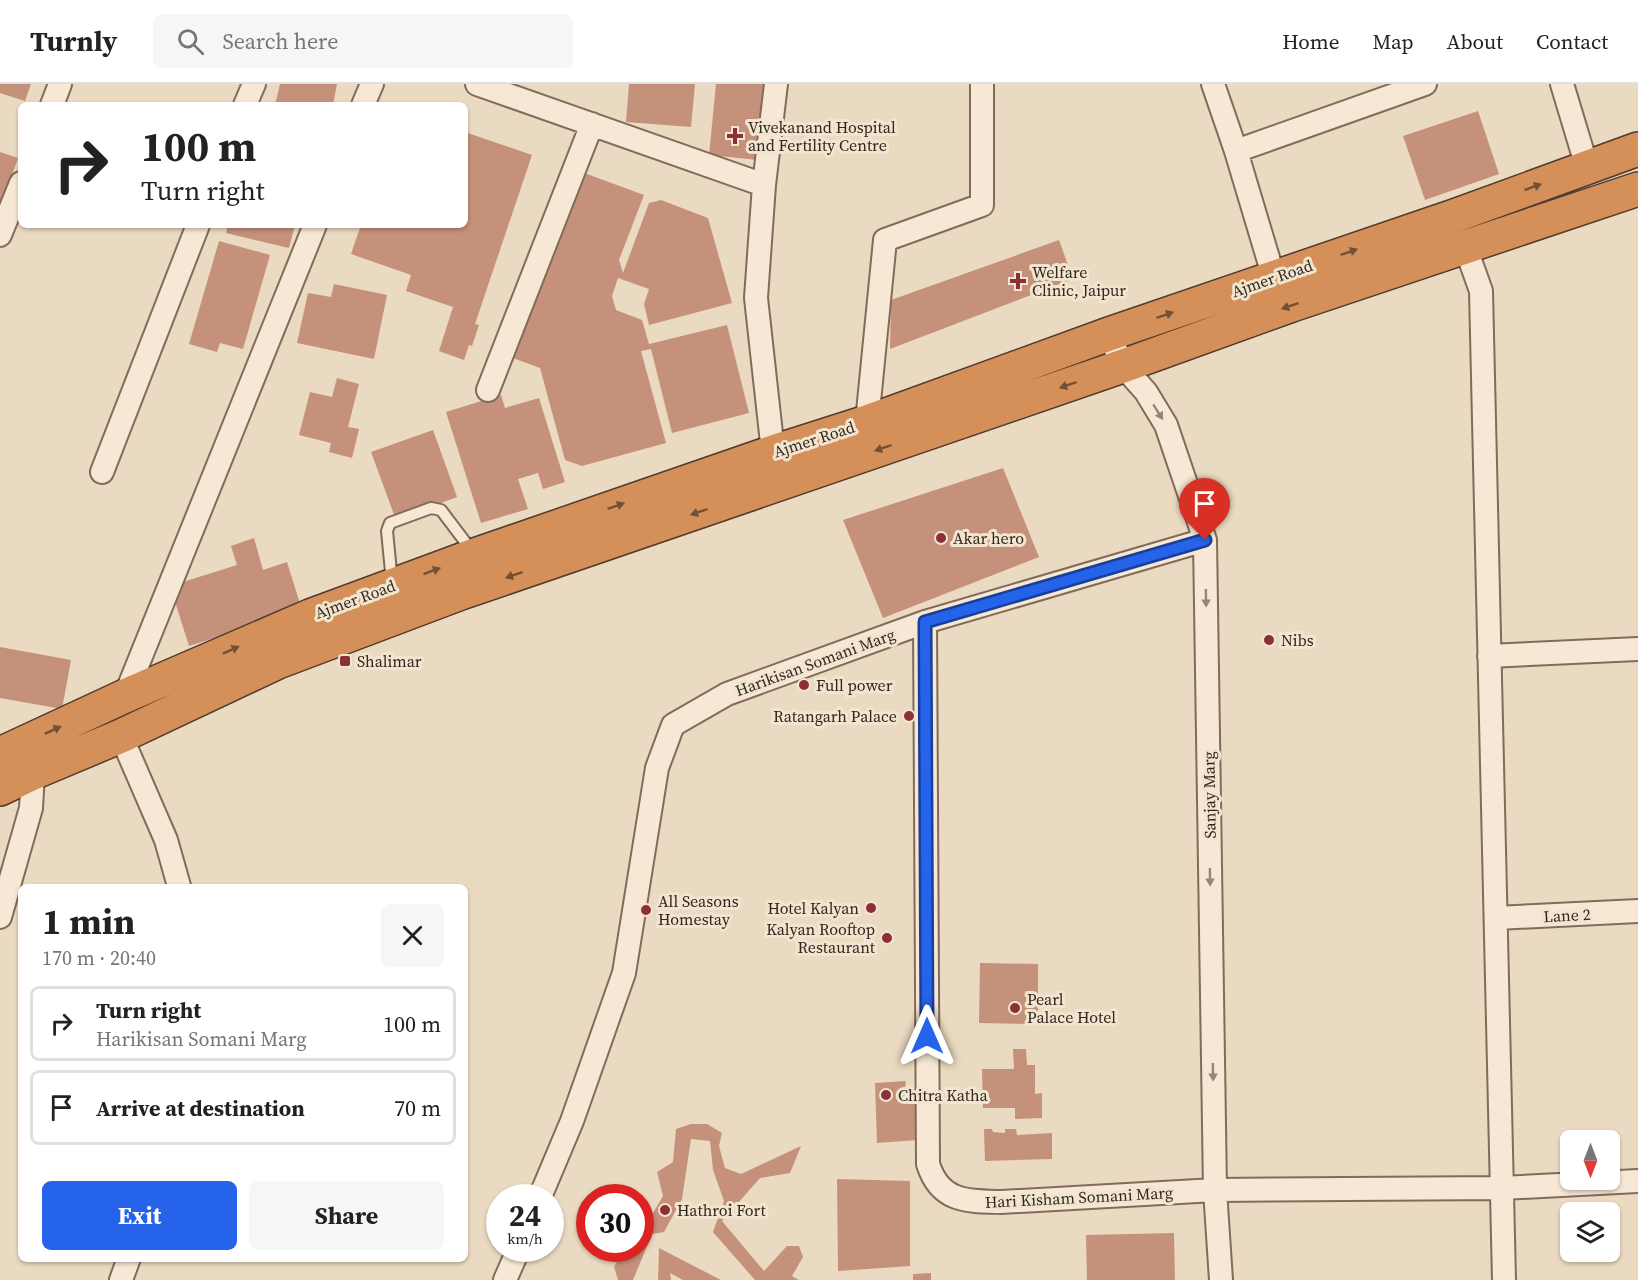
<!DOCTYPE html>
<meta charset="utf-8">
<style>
:root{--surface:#fff;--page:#f6f6f6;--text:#222;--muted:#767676;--line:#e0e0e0;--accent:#2563eb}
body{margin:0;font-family:"Source Serif 4",serif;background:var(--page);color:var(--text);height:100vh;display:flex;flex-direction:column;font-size:22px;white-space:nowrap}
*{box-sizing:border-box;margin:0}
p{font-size:20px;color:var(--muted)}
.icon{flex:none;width:33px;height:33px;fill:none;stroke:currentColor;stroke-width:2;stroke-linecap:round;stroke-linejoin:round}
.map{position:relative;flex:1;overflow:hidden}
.sheet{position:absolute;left:18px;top:800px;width:450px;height:378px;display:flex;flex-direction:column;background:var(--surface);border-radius:9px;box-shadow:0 2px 4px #0004}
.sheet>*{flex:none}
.banner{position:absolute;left:18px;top:18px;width:450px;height:126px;border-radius:9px;box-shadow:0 2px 4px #0004;background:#fff;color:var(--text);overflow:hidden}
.needle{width:39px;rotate:180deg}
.buttons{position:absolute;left:1560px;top:1046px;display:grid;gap:12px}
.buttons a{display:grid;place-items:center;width:60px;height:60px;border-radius:9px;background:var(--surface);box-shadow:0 2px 4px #0004;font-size:30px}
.speed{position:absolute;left:486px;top:1100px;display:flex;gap:12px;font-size:30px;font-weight:700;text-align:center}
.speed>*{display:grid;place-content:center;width:78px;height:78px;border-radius:50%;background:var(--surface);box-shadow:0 2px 4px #0004;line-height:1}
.speed small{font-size:15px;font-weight:400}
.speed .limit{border:9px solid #d22;background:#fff;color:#111}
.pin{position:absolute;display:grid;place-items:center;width:51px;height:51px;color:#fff;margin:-62px -26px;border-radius:50% 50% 50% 0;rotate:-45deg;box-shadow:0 0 6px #0007}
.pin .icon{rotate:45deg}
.me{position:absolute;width:66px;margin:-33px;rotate:0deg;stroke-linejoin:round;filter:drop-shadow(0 0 4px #0008)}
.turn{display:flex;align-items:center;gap:21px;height:126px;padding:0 24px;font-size:27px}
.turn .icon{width:78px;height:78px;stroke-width:2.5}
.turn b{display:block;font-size:42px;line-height:51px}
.round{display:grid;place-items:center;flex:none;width:63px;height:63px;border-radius:9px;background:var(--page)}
.summary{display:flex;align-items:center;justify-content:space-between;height:102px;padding:0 24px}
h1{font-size:36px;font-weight:700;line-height:45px}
.button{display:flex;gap:12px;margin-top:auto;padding:12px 24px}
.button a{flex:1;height:69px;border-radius:9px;background:var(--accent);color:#fff;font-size:24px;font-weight:700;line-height:69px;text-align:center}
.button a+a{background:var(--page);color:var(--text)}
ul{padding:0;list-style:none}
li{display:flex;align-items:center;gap:18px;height:75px;margin:0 12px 9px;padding:0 12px;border:3px solid var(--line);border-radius:9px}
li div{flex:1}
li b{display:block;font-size:22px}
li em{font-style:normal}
header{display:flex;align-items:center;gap:36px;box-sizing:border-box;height:84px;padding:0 30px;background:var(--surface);border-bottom:2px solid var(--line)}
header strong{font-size:28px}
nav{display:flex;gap:33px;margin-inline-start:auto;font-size:21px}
.search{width:420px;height:54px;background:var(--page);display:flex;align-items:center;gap:15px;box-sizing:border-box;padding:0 21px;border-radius:9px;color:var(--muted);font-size:22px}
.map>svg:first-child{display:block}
</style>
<header>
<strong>Turnly</strong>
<div class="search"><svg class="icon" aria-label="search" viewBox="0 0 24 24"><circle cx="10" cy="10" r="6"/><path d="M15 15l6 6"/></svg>Search here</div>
<nav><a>Home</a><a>Map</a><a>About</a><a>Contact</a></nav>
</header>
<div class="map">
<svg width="1638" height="1196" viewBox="0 0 1638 1196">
<rect width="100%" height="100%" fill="#eadac1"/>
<!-- building -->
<path fill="#c5917a" d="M0 0H31L25 17 0 9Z
M280 0H337L333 21H275Z
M629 0H695L691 43 626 38Z
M716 0H765L758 76 709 71Z
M1478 27 1499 90 1425 116 1403 52Z
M465 48 532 71 475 240 479 241 472 262 469 261 464 276 439 267 453 223 406 207 411 191 351 170 361 141H465Z
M0 68 18 74 0 124Z
M576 86 644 111 619 176 623 189 649 119 661 116 708 134 732 219 649 241 644 220 649 205 618 194 612 212 616 226 642 236 649 260 727 241 749 329 672 349 651 265 641 267 666 359 582 382 565 376 540 284 507 272Z
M228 141H295L289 164 226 149Z
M1059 156 1073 195 890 265 891 216Z
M219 157 270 171 243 265 220 259 217 268 189 260Z
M334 200 387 211 374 275 297 259 308 209 331 213Z
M337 294 359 300 348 343 359 345 352 374 329 368 331 359 299 351 310 308 332 313Z
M501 311 505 324 539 314 565 398 543 405 538 389 518 395 528 425 481 439 446 328Z
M433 346 457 413 396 436 371 368Z
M1003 384 1039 473 883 534 843 436Z
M254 454 263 486 287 478 302 526 189 562 170 502 237 481 231 462Z
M0 563 71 576 62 625 0 614Z
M980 879 1038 880V940L979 939Z
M1013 965H1026L1027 981H1035V1010L1042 1009V1034L1015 1035V1024H983L982 985H1014Z
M906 997 905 1004 919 1005V1025L916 1026 917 1056 877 1059 875 999Z
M691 1040H707L722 1049 719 1062 725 1084 741 1090 801 1062 790 1089 760 1094 722 1137 764 1187 787 1162H799L803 1173 792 1192 799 1196H755L713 1148 724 1117 713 1086 710 1057 691 1055 682 1115 664 1148 652 1150 633 1196H618L614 1183 625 1164H640V1138L649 1136 663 1112 657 1088 673 1078 676 1045Z
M984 1045H992L993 1048 1005 1049V1045H1016L1017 1051 1052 1049V1075L985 1077Z
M837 1095 910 1097V1182L838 1187Z
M1174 1149 1175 1196H1087L1086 1151Z
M659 1164 721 1196H683L670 1189 671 1196H658Z
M931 1189V1196H913V1190Z"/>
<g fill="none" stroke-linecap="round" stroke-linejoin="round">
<!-- lane casing -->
<g stroke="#826b5a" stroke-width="14">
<path id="lane" d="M392 498 387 447 390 439 431 424 441 426 472 467"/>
</g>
<!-- street casing -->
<g stroke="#826b5a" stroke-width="26">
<path id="street" d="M477 0 764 101
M1213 0 1236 67 1274 194
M1562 0 1587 83
M52 21 60 0
M245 21 254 0
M363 21 372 0
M1236 67 1425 0
M0 151 21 99
M1465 162 1481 207 1504 1196
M1109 250 1123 282 1146 308 1166 341 1205 456 1215 1106 1221 1196
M488 306 592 40
M867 338 885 156 982 121V0
M773 368 756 214 764 101 776 0
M102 388 198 141
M925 538 928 1080C940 1118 966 1117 1001 1118L1215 1106 1502 1104 1638 1097
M1489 572 1638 565
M125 612 315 141
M121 652 166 756 179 802
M0 833 31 724 33 689
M1496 834 1638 827
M540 1113 572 1037 624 889 657 684 673 641 727 610 925 538 1205 456
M121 1196 129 1174
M505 1196 519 1164"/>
</g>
<!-- highway casing -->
<g stroke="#503b2e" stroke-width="36">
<path id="highway" d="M0 670 125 612 310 532 475 471 773 368 867 338 1109 250 1454 132 1638 65
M0 705 33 689 121 652 278 578 461 509 1123 282 1292 221 1638 105"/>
</g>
<!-- lane -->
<use href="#lane" stroke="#f6e8d4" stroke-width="10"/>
<!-- street -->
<use href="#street" stroke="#f6e8d4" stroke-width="22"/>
<!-- highway -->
<use href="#highway" stroke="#d49058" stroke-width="33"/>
</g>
<!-- one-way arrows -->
<defs><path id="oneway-solid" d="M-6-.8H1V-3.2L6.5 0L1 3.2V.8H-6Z" transform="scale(1.5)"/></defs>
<g fill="#735035">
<use href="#oneway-solid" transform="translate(1533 103) rotate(-20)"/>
<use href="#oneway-solid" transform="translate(1349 168) rotate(-19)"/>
<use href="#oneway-solid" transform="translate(1290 222) rotate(161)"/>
<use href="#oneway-solid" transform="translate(1165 231) rotate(-19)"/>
<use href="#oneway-solid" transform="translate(1068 301) rotate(161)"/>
<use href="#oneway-solid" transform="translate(883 364) rotate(161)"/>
<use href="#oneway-solid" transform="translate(616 422) rotate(-19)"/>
<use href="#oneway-solid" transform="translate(699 428) rotate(161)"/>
<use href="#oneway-solid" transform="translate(432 487) rotate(-20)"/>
<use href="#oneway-solid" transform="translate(514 491) rotate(161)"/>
<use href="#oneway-solid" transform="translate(231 566) rotate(-24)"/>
<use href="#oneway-solid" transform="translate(53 646) rotate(-25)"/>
</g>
<g fill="#948778">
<use href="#oneway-solid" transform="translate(1158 328) rotate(58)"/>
<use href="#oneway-solid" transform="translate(1206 514) rotate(89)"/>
<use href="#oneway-solid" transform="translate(1210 793) rotate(89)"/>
<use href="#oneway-solid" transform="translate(1213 988) rotate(89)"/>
</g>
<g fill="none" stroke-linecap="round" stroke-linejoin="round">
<!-- route casing -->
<g stroke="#184099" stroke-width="15">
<path id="route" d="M927 952 925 538 1205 456"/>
</g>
<!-- route -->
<use href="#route" stroke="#2563eb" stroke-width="10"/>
</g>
<!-- markers -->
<g fill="#8c2f39" stroke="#f2e5d0" stroke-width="2">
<path d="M732 43h6v6h6v6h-6v6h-6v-6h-6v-6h6z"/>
<path d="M1015 188h6v6h6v6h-6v6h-6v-6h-6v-6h6z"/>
<circle cx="941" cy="454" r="6"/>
<circle cx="1269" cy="556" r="6"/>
<rect x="339" y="571" width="12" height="12" rx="3"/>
<circle cx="804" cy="601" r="6"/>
<circle cx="909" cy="632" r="6"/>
<circle cx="871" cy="824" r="6"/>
<circle cx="646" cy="826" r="6"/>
<circle cx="887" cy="854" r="6"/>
<circle cx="1015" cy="924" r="6"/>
<circle cx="886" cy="1011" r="6"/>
<circle cx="665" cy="1126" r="6"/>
</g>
<g text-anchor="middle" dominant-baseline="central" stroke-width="6" stroke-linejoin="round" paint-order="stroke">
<!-- poi labels -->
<g font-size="16" fill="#33261d" stroke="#f2e5d0" text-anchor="start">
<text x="748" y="43">Vivekanand Hospital<tspan x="748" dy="18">and Fertility Centre</tspan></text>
<text x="1032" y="188">Welfare<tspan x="1032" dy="18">Clinic, Jaipur</tspan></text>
<text x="953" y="454">Akar hero</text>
<text x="1281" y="556">Nibs</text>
<text x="357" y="577">Shalimar</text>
<text x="816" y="601">Full power</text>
<text x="897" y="632" text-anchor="end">Ratangarh Palace</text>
<text x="658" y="817">All Seasons<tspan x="658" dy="18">Homestay</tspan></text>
<text x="859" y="824" text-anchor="end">Hotel Kalyan</text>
<text x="875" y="845" text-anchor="end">Kalyan Rooftop<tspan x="875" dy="18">Restaurant</tspan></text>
<text x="1027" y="915">Pearl<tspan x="1027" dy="18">Palace Hotel</tspan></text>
<text x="898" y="1011">Chitra Katha</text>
<text x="677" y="1126">Hathroi Fort</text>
</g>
<!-- street labels -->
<g font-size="16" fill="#33261d" stroke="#f2e5d0">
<text transform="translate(1272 194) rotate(-19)">Ajmer Road</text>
<text transform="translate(814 355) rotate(-18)">Ajmer Road</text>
<text transform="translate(355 515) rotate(-20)">Ajmer Road</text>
<text transform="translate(815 578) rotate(-20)">Harikisan Somani Marg</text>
<text transform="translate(1209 711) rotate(-91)">Sanjay Marg</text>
<text transform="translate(1567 831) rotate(-3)">Lane 2</text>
<text transform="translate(1079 1113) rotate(-3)">Hari Kisham Somani Marg</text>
</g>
</g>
</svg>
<div class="buttons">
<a><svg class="needle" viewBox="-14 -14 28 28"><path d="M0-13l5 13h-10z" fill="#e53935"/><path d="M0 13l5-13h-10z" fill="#767676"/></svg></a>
<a><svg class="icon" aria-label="layers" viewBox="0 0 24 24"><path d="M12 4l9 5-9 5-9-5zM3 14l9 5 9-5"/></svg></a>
</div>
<div class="speed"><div>24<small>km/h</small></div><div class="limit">30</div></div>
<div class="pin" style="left:1205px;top:456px;background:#d93025"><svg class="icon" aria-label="arrive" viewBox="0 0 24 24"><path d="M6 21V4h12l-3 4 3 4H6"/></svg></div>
<svg class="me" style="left:927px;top:952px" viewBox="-20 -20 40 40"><path d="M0-17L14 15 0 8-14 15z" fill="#2563eb" stroke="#fff" stroke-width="4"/></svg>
<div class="banner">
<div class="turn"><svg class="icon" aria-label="right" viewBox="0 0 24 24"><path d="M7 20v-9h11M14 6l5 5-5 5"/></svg><div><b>100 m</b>Turn right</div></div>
</div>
<section class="sheet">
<div class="summary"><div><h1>1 min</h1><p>170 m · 20:40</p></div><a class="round"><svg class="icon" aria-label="close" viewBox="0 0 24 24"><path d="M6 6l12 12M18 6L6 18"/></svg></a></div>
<ul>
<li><svg class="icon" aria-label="right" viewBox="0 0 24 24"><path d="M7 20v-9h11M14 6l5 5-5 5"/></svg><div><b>Turn right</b><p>Harikisan Somani Marg</p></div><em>100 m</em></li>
<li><svg class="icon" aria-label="arrive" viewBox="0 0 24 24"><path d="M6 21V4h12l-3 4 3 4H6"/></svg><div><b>Arrive at destination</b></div><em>70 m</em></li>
</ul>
<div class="button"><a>Exit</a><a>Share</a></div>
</section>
</div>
